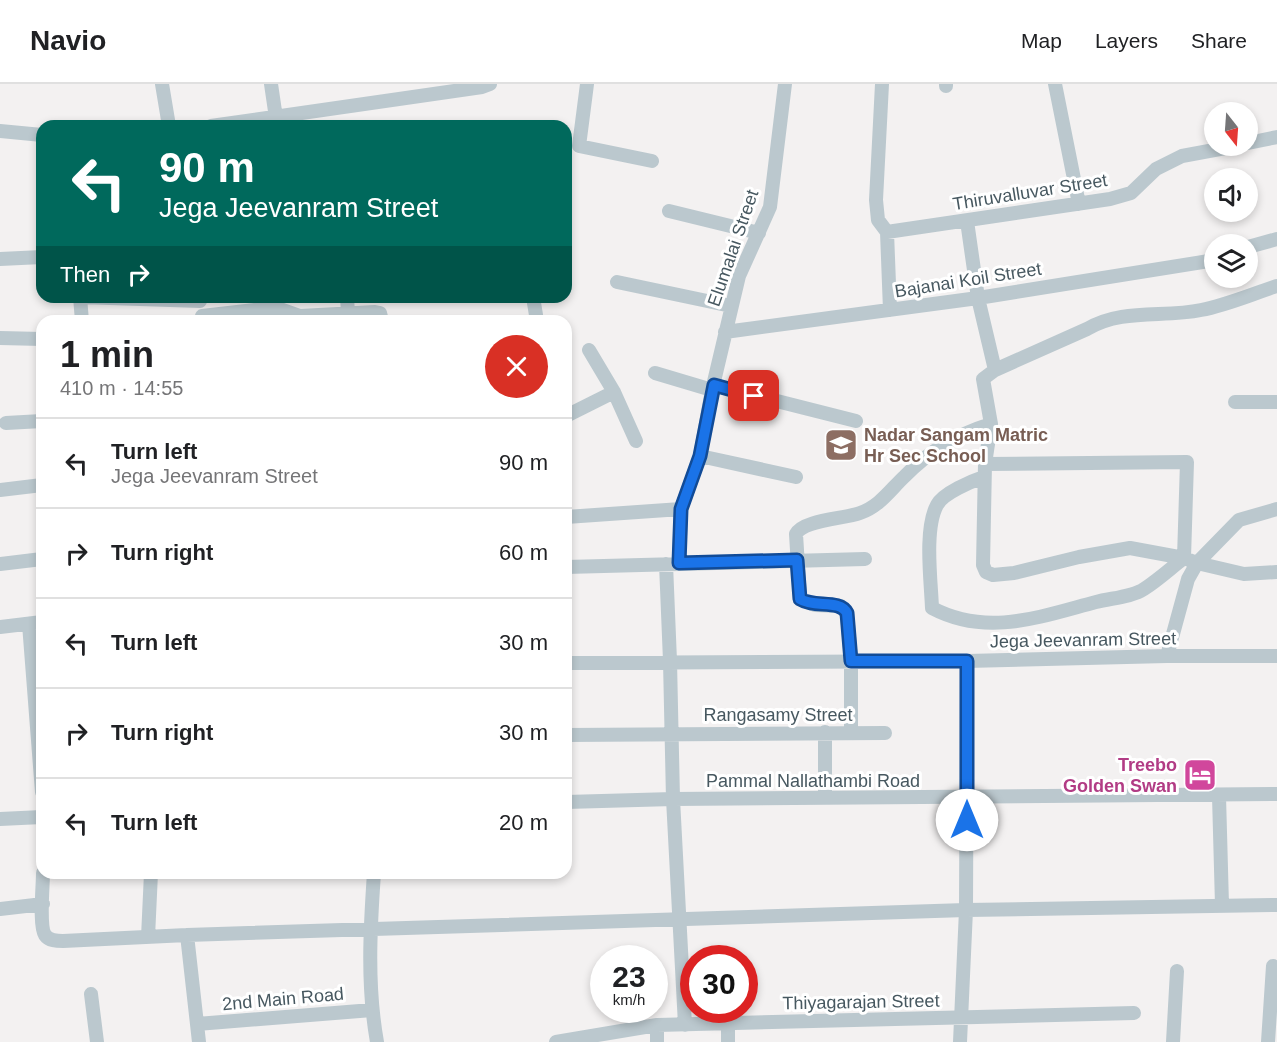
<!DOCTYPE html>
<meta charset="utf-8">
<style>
:root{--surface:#fff;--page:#f2f2f2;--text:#202124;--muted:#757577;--line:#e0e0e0}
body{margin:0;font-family:Arial,sans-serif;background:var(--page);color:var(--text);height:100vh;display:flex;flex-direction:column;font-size:22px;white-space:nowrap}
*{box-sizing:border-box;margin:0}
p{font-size:20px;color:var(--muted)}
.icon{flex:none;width:33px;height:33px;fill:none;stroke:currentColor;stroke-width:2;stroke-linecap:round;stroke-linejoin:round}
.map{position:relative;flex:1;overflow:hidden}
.details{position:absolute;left:36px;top:231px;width:536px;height:564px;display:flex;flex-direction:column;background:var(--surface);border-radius:18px;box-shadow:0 3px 9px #0003}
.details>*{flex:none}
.top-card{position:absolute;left:36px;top:36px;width:536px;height:183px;border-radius:18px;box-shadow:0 3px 9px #0003;background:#00695c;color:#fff;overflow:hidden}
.needle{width:39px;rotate:163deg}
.buttons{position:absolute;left:1204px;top:18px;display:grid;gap:12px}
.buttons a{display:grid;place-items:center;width:54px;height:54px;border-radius:50%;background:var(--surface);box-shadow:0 3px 9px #0003;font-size:30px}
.speed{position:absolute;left:590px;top:861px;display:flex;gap:12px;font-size:30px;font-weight:700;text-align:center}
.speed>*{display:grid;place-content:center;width:78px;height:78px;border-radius:50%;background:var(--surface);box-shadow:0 3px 9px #0003;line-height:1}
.speed small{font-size:15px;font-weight:400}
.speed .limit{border:9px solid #d22;background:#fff;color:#111}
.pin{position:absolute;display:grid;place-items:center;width:51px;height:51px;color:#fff;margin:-26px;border-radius:12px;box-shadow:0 3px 9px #0006}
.me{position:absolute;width:66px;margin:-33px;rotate:0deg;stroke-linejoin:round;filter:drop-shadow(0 0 4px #0008)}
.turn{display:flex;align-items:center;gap:21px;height:126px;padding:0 24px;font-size:27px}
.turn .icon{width:78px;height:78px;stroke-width:2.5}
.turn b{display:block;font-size:42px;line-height:51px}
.then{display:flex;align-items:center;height:57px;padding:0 24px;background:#0003;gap:12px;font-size:22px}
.round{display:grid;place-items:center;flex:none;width:63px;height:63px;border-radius:32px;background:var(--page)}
.head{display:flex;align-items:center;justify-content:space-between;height:102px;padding:0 24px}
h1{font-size:36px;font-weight:700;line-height:45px}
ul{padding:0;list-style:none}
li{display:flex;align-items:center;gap:18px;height:90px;padding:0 24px;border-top:2px solid var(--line)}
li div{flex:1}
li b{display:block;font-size:22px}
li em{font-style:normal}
header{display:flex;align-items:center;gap:36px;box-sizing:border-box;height:84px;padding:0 30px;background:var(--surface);border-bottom:2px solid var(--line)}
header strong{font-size:28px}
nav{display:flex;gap:33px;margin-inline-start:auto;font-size:21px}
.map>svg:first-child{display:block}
</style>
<header>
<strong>Navio</strong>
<nav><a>Map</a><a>Layers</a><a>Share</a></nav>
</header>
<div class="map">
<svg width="1277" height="958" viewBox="0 0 1277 958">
<rect width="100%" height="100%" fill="#f3f1f1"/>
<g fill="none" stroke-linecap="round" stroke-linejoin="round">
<!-- minor -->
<path stroke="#bbc8ce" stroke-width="14" d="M162 0 169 42
M271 0 276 34
M587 0 579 62 652 77
M882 0 876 116 878 136 887 148 1110 115 1131 109 1156 85 1182 72 1236 62
M1055 0 1079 120
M946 2V0
M211 42 482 3 490 0
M0 47 42 51
M1248 59 1277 53
M669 127 759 149
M967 137 978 214 995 286
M887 148 890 226
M1248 163 1277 155
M0 175 42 173
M617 198 731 222
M1277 202C1252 210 1227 221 1201 226 1163 234 1122 224 1087 245L995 286 983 295 991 340 985 380 983 481 986 488 993 491 1014 489 1079 473 1130 464 1184 474 1197 479 1244 490 1277 488
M80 213 200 217
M80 213 82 237
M347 213 348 229
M533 213 536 231 535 237
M202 232 271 224 283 226 300 232 375 228 380 229 382 237
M725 248 978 214 1215 176
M0 254 42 255
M589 266 614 308 636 357
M655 289 712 306
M714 301 856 337
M1235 318H1277
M566 332 614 308
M6 339 42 337
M700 372 796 393
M985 380 1187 378 1184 474
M984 393C972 397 943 409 937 421 924 445 931 497 932 524 987 553 1039 533 1096 518 1111 514 1132 513 1144 505 1158 496 1171 484 1184 474
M0 406 42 401
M566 433 681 425
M679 479 681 425 700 372 712 306 739 192 770 123 785 0
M0 480 42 475
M666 480 670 577 673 715 685 941
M566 483 865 475
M29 540 42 708
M0 543 42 538
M1167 572 1188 495 1197 479 1239 436 1277 425
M566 579 967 577 1167 572H1277
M825 648V714
M851 648V577L847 529 841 522 815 521 800 515 796 450C803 436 844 435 860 429 880 422 890 406 905 392 928 368 959 350 991 340
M566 651 885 649
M1219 712 1222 821
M566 718 673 715 1277 710
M0 735 42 733
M43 789C43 802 39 842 45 851 49 857 57 857 63 857L187 851 966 826 1277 821
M374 789C370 846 367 902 377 958
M0 825 43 820
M187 851 199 958
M148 853 151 789
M91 910 97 958
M728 939V958
M197 940 372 926
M556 958 657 941 1134 929
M657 958V941
M960 958 966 826 967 577
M1173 958 1177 887
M1268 958 1273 882"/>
</g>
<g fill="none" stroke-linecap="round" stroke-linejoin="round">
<!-- route casing -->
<g stroke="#114b97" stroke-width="15">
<path id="route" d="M754 312 714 301 700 372 681 425 679 479 797 476 800 515C814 524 840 515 847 529L851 577H967V736"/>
</g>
<!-- route -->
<use href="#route" stroke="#1a73e8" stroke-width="10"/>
</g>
<!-- icons -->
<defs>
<g id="school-square" transform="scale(1.725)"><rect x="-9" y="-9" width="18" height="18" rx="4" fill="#8d6e63" stroke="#fff"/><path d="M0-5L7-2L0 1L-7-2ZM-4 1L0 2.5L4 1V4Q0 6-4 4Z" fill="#fff"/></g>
<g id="hotel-square" transform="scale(1.725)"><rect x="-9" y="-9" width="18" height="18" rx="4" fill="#d1479c" stroke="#fff"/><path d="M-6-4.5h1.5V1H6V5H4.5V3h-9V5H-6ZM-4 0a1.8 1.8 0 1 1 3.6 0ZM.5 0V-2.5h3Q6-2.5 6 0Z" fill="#fff"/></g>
</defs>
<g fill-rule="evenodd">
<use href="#school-square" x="841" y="361"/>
<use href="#hotel-square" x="1200" y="691"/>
</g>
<g text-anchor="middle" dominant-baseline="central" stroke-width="6" stroke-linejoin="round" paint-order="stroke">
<!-- street labels -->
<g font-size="18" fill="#475860" stroke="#fff">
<text transform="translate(1030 108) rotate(-9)">Thiruvalluvar Street</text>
<text transform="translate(733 164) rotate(-71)">Elumalai Street</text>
<text transform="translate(968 196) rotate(-9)">Bajanai Koil Street</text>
<text transform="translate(1083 556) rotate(-1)">Jega Jeevanram Street</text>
<text x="778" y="631">Rangasamy Street</text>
<text x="813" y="697">Pammal Nallathambi Road</text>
<text transform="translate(283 915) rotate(-5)">2nd Main Road</text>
<text transform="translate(861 918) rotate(-1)">Thiyagarajan Street</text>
</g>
<!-- education labels -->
<g font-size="18" font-weight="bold" fill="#785e54" stroke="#fff" text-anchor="start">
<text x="864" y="351">Nadar Sangam Matric<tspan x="864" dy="21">Hr Sec School</tspan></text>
</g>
<!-- hotel labels -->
<g font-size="18" font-weight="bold" fill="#b23c85" stroke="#fff" text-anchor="end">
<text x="1177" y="681">Treebo<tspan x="1177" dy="21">Golden Swan</tspan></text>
</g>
</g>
</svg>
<div class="buttons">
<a><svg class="needle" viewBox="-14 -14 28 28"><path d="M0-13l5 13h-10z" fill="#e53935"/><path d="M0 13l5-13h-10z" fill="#757577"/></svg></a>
<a><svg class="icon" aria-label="sound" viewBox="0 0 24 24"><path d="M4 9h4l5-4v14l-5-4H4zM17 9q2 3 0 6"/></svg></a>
<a><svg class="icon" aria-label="layers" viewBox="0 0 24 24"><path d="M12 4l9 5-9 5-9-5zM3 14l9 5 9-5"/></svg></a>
</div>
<div class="speed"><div>23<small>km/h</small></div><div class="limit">30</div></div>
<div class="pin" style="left:754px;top:312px;background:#d93025"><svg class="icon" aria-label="arrive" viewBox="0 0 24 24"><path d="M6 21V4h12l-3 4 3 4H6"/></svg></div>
<svg class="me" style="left:967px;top:736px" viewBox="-20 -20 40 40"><circle r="19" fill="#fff"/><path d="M0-13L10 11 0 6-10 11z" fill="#1a73e8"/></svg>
<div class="top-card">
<div class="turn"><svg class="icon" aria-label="left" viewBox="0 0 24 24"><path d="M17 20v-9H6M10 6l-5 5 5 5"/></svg><div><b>90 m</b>Jega Jeevanram Street</div></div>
<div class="then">Then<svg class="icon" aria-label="right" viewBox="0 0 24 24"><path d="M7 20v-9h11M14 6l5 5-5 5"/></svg></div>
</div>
<section class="details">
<div class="head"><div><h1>1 min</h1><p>410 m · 14:55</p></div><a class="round" style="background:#d93025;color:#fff"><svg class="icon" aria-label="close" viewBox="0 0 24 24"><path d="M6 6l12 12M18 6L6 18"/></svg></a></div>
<ul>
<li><svg class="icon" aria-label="left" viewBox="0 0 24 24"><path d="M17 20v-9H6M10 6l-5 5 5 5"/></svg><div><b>Turn left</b><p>Jega Jeevanram Street</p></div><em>90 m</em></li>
<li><svg class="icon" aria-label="right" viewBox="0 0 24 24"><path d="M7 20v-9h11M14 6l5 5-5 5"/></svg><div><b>Turn right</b></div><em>60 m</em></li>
<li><svg class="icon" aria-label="left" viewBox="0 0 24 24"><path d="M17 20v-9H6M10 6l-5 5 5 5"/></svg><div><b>Turn left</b></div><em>30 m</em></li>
<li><svg class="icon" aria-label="right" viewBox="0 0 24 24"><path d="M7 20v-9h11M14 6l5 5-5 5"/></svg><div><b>Turn right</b></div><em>30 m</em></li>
<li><svg class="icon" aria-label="left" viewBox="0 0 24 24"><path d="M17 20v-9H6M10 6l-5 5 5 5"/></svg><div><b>Turn left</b></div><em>20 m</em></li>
</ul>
</section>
</div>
